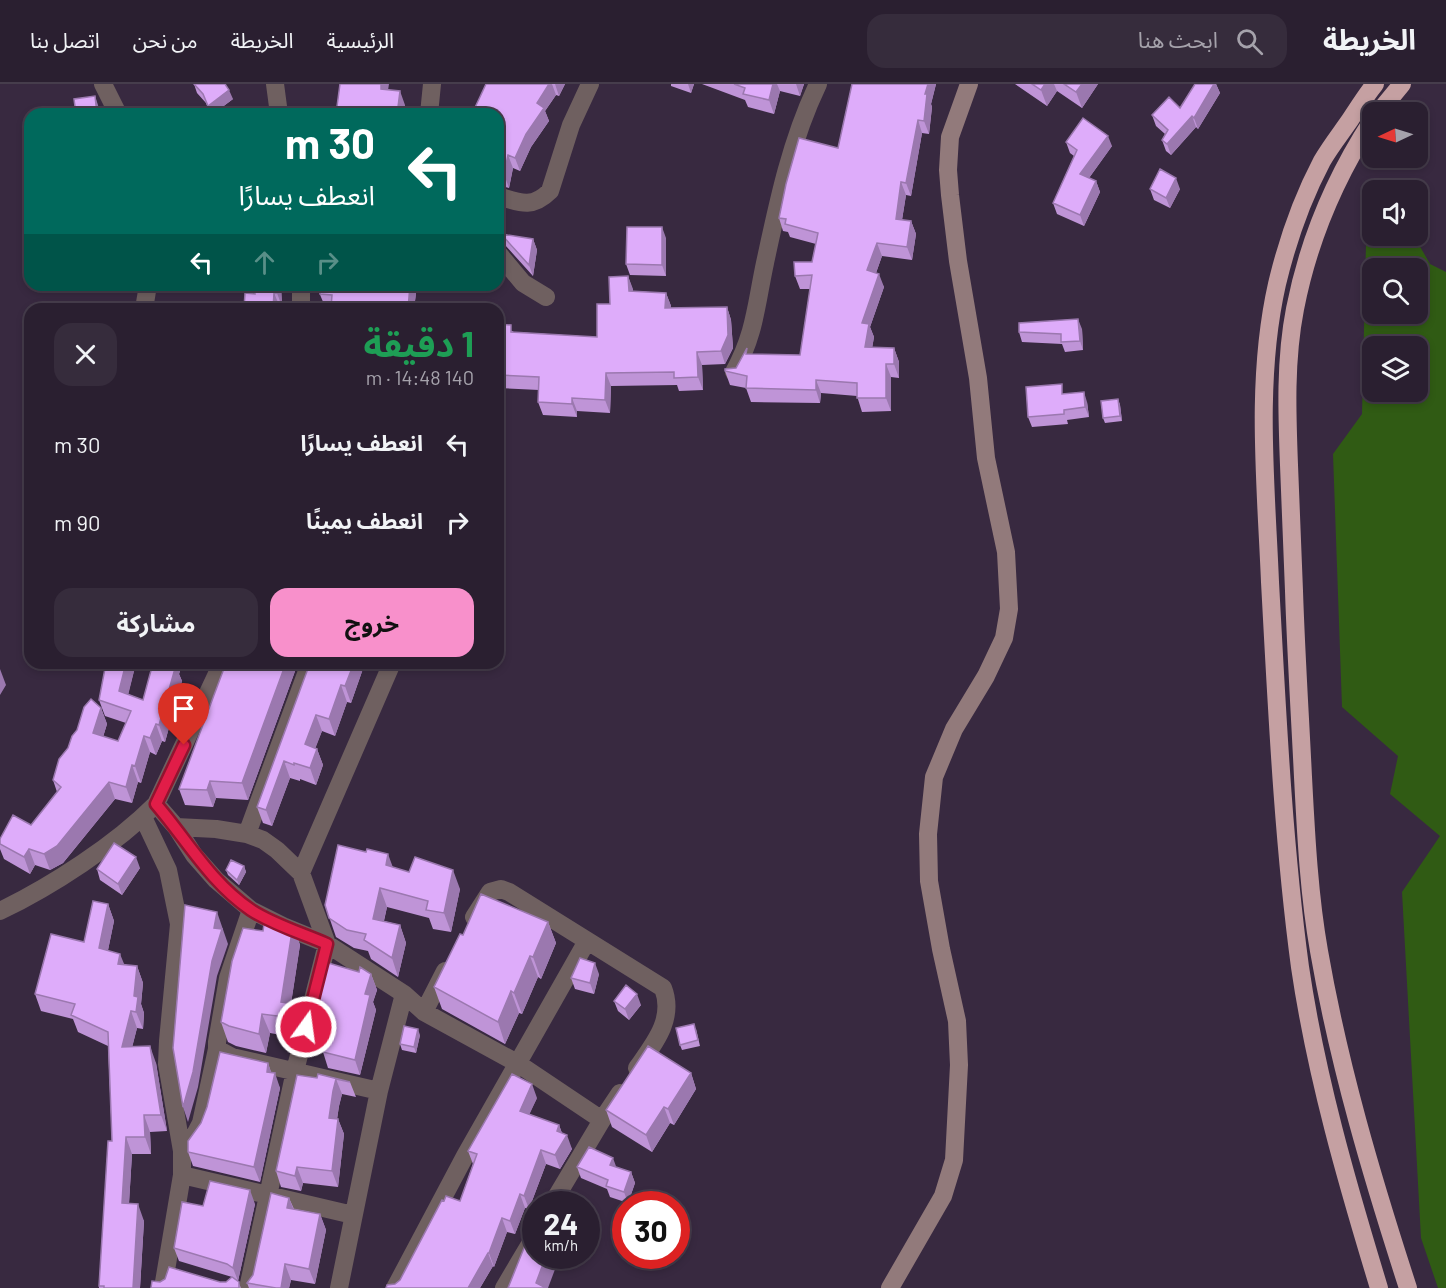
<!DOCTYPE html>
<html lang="ar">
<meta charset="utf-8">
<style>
:root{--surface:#2a1f30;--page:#362c3c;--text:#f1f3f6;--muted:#a5a2ab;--line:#463d4c;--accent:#f890cb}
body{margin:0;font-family:Barlow,"Noto Sans Arabic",sans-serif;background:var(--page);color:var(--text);direction:rtl;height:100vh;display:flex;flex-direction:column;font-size:22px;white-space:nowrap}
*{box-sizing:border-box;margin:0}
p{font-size:20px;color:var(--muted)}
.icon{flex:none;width:33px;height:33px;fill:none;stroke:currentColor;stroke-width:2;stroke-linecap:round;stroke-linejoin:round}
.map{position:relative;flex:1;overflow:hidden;direction:ltr}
.panel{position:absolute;left:24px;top:219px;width:480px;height:366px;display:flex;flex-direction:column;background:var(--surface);border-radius:18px;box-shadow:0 3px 9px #0003,0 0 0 2px var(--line);direction:rtl}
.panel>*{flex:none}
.banner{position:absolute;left:24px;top:24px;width:480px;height:183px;border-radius:18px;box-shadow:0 3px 9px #0003,0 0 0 2px var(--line);direction:rtl;background:#00695c;color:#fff;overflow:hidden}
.needle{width:39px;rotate:266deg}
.controls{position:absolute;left:1362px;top:18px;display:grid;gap:12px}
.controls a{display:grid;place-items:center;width:66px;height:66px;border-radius:12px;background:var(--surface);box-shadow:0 3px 9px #0003,0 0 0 2px var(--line);font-size:30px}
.speed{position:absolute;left:522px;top:1107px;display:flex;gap:12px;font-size:30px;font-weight:700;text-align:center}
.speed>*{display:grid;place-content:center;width:78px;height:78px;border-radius:50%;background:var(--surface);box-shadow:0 3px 9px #0003,0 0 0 2px var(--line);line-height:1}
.speed small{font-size:15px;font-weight:400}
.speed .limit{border:9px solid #d22;background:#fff;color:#111}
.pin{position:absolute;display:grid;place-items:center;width:51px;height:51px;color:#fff;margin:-62px -26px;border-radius:50% 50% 50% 0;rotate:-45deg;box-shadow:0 0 6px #0007}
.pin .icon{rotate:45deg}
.me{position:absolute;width:66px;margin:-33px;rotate:14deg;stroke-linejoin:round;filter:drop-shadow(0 0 4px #0008)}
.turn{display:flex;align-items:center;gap:21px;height:126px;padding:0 30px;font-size:27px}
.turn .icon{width:78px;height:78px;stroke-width:2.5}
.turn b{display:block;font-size:42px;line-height:51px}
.lanes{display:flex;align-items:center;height:57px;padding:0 30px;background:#0003;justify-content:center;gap:30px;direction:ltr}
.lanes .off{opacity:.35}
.round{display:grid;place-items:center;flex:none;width:63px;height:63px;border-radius:18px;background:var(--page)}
.overview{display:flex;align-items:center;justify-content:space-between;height:102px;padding:0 30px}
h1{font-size:36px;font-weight:700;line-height:45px;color:#1e9e55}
.button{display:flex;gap:12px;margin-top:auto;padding:12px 30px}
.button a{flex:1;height:69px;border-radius:18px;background:var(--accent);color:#111;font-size:24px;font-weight:700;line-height:69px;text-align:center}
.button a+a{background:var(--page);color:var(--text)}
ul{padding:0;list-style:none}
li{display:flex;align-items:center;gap:18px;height:78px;padding:0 30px}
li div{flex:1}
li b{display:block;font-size:22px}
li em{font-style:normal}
header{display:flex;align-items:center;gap:36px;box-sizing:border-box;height:84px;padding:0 30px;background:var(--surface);border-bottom:2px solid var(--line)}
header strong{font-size:28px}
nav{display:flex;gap:33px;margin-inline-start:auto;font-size:21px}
.search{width:420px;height:54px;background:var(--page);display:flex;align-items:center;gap:15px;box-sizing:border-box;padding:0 21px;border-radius:18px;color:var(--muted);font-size:22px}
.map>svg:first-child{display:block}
</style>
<header>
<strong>الخريطة</strong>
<div class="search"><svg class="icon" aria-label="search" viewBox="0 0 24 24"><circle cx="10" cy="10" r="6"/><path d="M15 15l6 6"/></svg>ابحث هنا</div>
<nav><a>الرئيسية</a><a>الخريطة</a><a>من نحن</a><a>اتصل بنا</a></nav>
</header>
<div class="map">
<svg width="1446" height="1204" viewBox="0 0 1446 1204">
<rect width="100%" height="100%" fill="#382940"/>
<!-- green -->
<path fill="#305b14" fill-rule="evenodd" d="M1372 116V152H1414L1430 180 1446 188V1204H1438L1421 1154 1402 808 1440 752 1390 710 1398 672 1342 623 1333 370 1362 330 1367 118ZM1372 184H1418V230H1372ZM1372 262H1418V308H1372Z"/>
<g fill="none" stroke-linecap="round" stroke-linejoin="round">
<!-- street -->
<path stroke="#6f6060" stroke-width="18" d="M103 0 118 30
M275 0 279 30
M429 30 432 0
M498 112C520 119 532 125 550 107L571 41 590 0
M498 169 523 199 546 213
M301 201V225
M144 225 148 201
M734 288C755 250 756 221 765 179 778 118 791 56 818 0
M156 720 176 743 194 771 216 796 251 826 283 842 327 860 404 910 424 928 517 979 602 1036
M143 733 168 786 179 840 168 957 167 980 182 1067V1091L163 1204
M176 743 216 745 247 750 263 756 277 766 301 789 327 860 295 987 248 1204
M247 750 310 579
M301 789 392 579
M251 826 228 894 217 958V965L232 973 379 1007
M0 827C52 802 115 761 156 720L222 579
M474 833 490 808 501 805 509 808 663 904C675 935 654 960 637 984
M424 928 445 887
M190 1060 201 1039 217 965
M182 1091 353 1131
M552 1120 602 1036 620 1009
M339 1204 379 1007 404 910
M395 1204 465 1072 587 857
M504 1204 536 1150"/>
<!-- secondary -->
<path stroke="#927a7b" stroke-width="18" d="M890 1204 943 1112 954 1076 959 981 957 937 941 865 929 797 928 750 934 693 954 645 986 592 1004 554 1009 525 1006 468 986 374 978 294 958 177 950 111 948 86 950 53 969 0"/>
<!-- highway -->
<path stroke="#c5a0a2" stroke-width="18" d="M1375 0C1366 11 1358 24 1350 36 1341 49 1330 63 1322 77 1302 115 1287 158 1277 200 1255 297 1266 400 1270 498 1277 626 1283 756 1300 883 1316 992 1347 1099 1379 1204
M1379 28 1402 0
M1372 37C1335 94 1308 158 1295 225 1285 276 1287 329 1289 381 1291 423 1292 465 1294 507 1296 569 1300 631 1303 693 1306 750 1309 811 1319 867 1339 982 1372 1093 1408 1204"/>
</g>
<!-- wall -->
<path fill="#bf94d7" d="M194 0 233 15 213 30H210L206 19 197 9Z
M486 0H565L559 12 556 11 545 27 549 37 531 63 520 87 513 84 509 104 498 101V30Z
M671 0H694L691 9 671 2Z
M702 0H804L800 12 780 7 774 30 748 23 745 16Z
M852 0H936L931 20 932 23 929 50 922 49 911 112 906 111 902 136 911 137 916 150 912 176 882 172 876 189 884 203 870 243 874 253 872 264H894L899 278V294L891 293V327L862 328 857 312 821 309 820 319 751 318 746 304 730 301 725 287 736 284 749 270 800 271 810 205H800L795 192 812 178 816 160 790 153 788 148 783 147 779 134 838 64Z
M1015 0H1098L1082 24 1057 7 1047 22Z
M1195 0H1216L1220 9 1198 45 1196 43 1171 71 1166 67 1162 56 1165 50 1156 42 1152 31 1180 24Z
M1066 58 1112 62 1089 94 1096 97 1100 108 1084 142 1057 130 1053 119 1074 72 1070 69Z
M1150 105H1180L1170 124 1154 116Z
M501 150 533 155 537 166 533 192 505 161Z
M666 154V192L630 191 626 180Z
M628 192 633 207 666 209 671 222V224L727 223 731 236 733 264 725 280 702 281 703 306 679 307 677 301 611 302 610 329 577 327V333L543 331 538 318 539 306 498 304V240L514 248 597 253 610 220Z
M281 201 282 223H280L279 225H244L255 210Z
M316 201H417L414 225H326Z
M1082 245 1083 266 1065 268 1062 260 1022 258 1019 248Z
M1118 315 1120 321 1122 337 1105 339 1103 334Z
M1087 318 1089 333 1067 336 1068 340 1032 343 1028 333Z
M106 579H136L128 610 143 616 153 579H183L179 590 182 597 165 658 162 657 156 671 150 668 141 699 138 698 132 719 115 715 63 779 50 786 35 781 30 790 4 775 0 765V755L31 741 57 708 53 696 77 646 101 624 107 640 103 653 118 657 126 639 105 632 99 616Z
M226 579H298L248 716 216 714 213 723 185 721 179 705Z
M310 579H365L351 619 347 618 335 652 322 647 315 664 317 665 323 681 316 701 300 695V697L290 694 272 742 263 739 257 723Z
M244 782 246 788 239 801 228 791 226 786Z
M140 784 122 811 100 796 97 785Z
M393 784 460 805 451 848 433 845 429 834 387 823 384 837 400 841 406 859 398 893 371 875 368 867 354 864 336 853 325 821Z
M108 820 114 837 108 866 124 881 137 882 143 899 141 920 144 929 143 945 137 944 132 963 156 979 167 1047 150 1048 151 1070H132L129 1119 144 1137 140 1204H99V1202L112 1057 108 962 78 948 73 935 41 927 35 910 84 858Z
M548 838 556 859 541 895 538 893 522 930 519 929 505 960 442 925 434 903 463 851Z
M293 841 300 861 290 926 295 939 292 953 270 949 266 969 236 962 228 958 221 938 263 847Z
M359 888 371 890 377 906 373 918 376 926 360 991 328 984 323 968 312 967 306 952Z
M599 890 594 910 575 905 571 894Z
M614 917 641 921 629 936 618 927Z
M696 945 700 962 682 966 680 961Z
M420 951 416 969 402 966 400 960Z
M268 979 271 988 280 1004 260 1098 193 1082 188 1068Z
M691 989 696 1005 674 1041 670 1039 652 1068 612 1043 606 1026Z
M318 990 350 998 356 1013 342 1010 339 1022 337 1035H338L344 1050 338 1103 303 1099 301 1107 281 1103 276 1087 317 994Z
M537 1014 529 1030 559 1041 562 1049 572 1065 560 1085 546 1080 529 1125 525 1124 515 1150 507 1148 494 1183 493 1182 480 1204H386L395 1200 400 1196 444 1117H460L473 1080 468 1067Z
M577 1083H617L631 1088 635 1099 628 1119 610 1113 607 1105 581 1094Z
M289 1114 294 1125 320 1130 326 1146 315 1200 291 1196 289 1204H249L247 1199 253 1191Z
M255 1120 238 1197 241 1204 160 1198H226L232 1193 179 1177 174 1164 203 1122Z"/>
<!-- shaded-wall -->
<path fill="#9b78af" d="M381 0H389L386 19 381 5Z
M549 0H552L556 11 545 27 549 37 531 63 520 87 515 74 537 19Z
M555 0H565L559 12Z
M688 0H694L691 9Z
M773 0H777L780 7 774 30 769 16Z
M796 0H804L800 12Z
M928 0H936L931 20 932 23 929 50 924 37 925 10Z
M1045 0H1054L1057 7 1047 22 1041 6Z
M1082 0H1098L1082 24 1076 8Z
M1214 0H1216L1220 9 1198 45 1194 34Z
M229 6 233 15 213 30H210L208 22Z
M400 7 405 21V30L398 23Z
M95 12 98 21 99 30H97Z
M1192 32 1196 43 1171 71 1167 60Z
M918 36 922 49 911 112 906 99Z
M1108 52 1112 62 1084 101 1080 90Z
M508 71 513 84 509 104 504 90Z
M1176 94 1180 105 1170 124 1166 114Z
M1096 97 1100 108 1084 142 1080 131Z
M901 98 906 111 900 148 896 135Z
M911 137 916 150 912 176 907 163Z
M662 143 666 154V192L662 181Z
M533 155 537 166 533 192 529 181Z
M877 159 882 172 872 200 867 186Z
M879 190 884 203 870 243 874 253 870 277 865 263 862 239Z
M628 192 633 205V220L629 207Z
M277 201H281L282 223 277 209Z
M410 201H417L414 225H408Z
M274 209 280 223 279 225H273Z
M666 209 671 222 670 237 665 224Z
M727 223 731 236 733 264 725 280 721 267Z
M1078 235 1082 245 1083 266 1080 257Z
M894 264 899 278V294L894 280Z
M697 268 702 281 703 306 698 293Z
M886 280 891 293V327L886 314Z
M606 289 611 302 610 329 605 316Z
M816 296 821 309 820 319 816 306Z
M1084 308 1087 318 1089 333 1085 323Z
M572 314 577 327V333L572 320Z
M1118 315 1120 321 1122 337 1120 332Z
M126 579H136L125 624 119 607Z
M171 579H183L179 590 182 597 165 658 159 641Z
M286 579H298L248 716 242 699Z
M354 579H365L351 619 345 602Z
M0 585 6 601 0 611Z
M341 601 347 618 335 652 329 635Z
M101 624 107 640 99 666 93 649Z
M316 631 322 647 311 676 305 660Z
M156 640 162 657 156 671 150 654Z
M144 652 150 668 141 699 135 682Z
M317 665 323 681 316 701 310 684Z
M284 677 290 694 272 742 266 726Z
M132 681 138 698 132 719 126 703Z
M210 697 216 714 213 723 207 706Z
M109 698 115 715 63 779 50 786 44 770Z
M29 765 35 781 30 790 24 773Z
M388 770 395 789 386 781Z
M136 773 140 784 122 811 118 800Z
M244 782 246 788 239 801 237 796Z
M453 786 460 805 451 848 444 829Z
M380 804 387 823 380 853 373 835Z
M108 820 114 837 105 881 99 864Z
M217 828 228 860 217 892 198 1003 188 1038 183 1023Z
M548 838 556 859 541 895 533 873Z
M293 841 300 861 290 926 295 939 292 953 285 933 281 918Z
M400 841 406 859 398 893 392 874Z
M120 870 127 887 118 880Z
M530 872 538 893 522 930 514 909Z
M595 879 599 890 594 910 590 899Z
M137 882 143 899 141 920 144 929 143 945 136 928 134 912Z
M371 890 377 906 373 918 376 926 360 991 355 976 365 910Z
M511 907 519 929 505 960 498 938Z
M637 910 641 921 629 936 625 925Z
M131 927 137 944 128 980 122 963Z
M262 930 270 949 266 969 259 950Z
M418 945 420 951 416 969 414 963Z
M150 962 156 979 167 1047 161 1031Z
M268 979 273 994 275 989 280 1004 260 1098 254 1083 267 988Z
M691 989 696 1005 674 1041 668 1025Z
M336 995 342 1010 339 1022 335 1049 329 1034 333 1007Z
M532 1000 537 1014 525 1040 520 1027Z
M664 1023 670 1039 652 1068 646 1051Z
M144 1031 150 1048 151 1070 145 1053Z
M338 1035 344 1050 338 1103 332 1087Z
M559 1041 564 1055 567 1051 572 1065 560 1085 555 1071 557 1047Z
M126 1053 132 1070 128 1136 122 1119Z
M541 1066 546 1080 529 1125 524 1112Z
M613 1074 617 1085 610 1081Z
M297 1083 303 1099 301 1107 295 1092Z
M631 1088 635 1099 628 1119 624 1108Z
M250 1106 255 1120 238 1197 233 1184Z
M520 1110 525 1124 515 1150 510 1137Z
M289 1114 295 1129 287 1124Z
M138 1120 144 1137 140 1204H133Z
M320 1130 326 1146 315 1200 309 1185Z
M502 1134 507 1148 494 1183 489 1169Z
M488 1169 493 1182 480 1204H468Z
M546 1172H560L548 1204H538L536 1199Z
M285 1180 291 1196 289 1204H281Z"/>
<!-- building -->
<path fill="#deacfa" stroke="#9b78af" stroke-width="1.5" d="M194 0H225L229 6 208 22 203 10Z
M340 0H381V5L400 7 398 23 410 25 409 30H336Z
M486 0H549L537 19 544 24 526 50 515 74 508 71 504 90 498 89V30H472Z
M734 0H773L769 16 743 10 745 4Z
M852 0H928L925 10H927L924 37 918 36 906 99 901 98 896 135 911 137 907 163 877 159 867 186 879 190 862 239 869 240 865 263 894 264V280H886V314H857V299L816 296V306L746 304 747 292 725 287V285L736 284 747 264 746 270 800 271 812 191 795 192 794 178H812L818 149 785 140 786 135 779 134 786 100 799 54 838 64Z
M1032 0H1045L1041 6Z
M1064 0H1082L1076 8Z
M1195 0H1214L1194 34 1192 32 1167 60 1162 56 1168 46 1152 31 1169 13 1180 24Z
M95 12 97 30H76L74 15Z
M1083 34 1108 52 1080 90 1096 97 1080 131 1053 119 1077 66 1066 58Z
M1160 85 1176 94 1166 114 1150 105Z
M627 143H662V181L626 180Z
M501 150 533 155 529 181Z
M628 192 629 207 666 209 665 224 727 223 728 251 721 267 697 268 698 293 674 294V288L606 289 605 316 572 314V320L538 318 539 293 498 291V240L511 241V248L597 253V220H610L609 193Z
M254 201H277V209H274L273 225H244L245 209 255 210Z
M321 201H410L408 225H392L393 221 365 218V225L331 224 332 211 320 210Z
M1078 235 1080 257 1061 258V250L1019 248V239Z
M1062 300V310L1084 308 1085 323 1064 326V330L1028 333 1026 303Z
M1118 315 1120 332 1103 334 1101 317Z
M106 579H126L119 607 143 616 153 579H171L176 581 159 641 156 640 150 654 144 652 135 682 132 681 126 703 109 698 57 762 44 770 29 765 24 773 0 760V755L13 731 31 741 61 703 53 696 59 675 68 664 72 652 77 646 84 623 91 615 101 624 93 649 118 657 131 627 99 616Z
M226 579H286L242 699 210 697 207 706 179 705Z
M310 579H354L345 602 341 601 329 635 316 631 305 660 317 665 310 684 294 679V681L284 677 266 726 257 723Z
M114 759 136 773 118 800 97 785Z
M338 761 366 768 367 765 388 770 386 781 409 788 415 773 453 786 444 829 426 826 428 817 380 804 373 835 400 841 392 874 364 856 366 850 347 846 329 834 325 821Z
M231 776 244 782 237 796 226 786Z
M481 810 548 838 533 873 530 872 514 909 511 907 498 938 434 903 460 850 463 851Z
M93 817 108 820 99 864 120 870 118 880 137 882 134 912 138 913 136 928 131 927 122 963 150 962 161 1031H144L145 1053H126L122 1119 138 1120 133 1204H104V1202H99L108 1057H112L108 948 71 931 75 920 35 910 51 850 84 858Z
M185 821 217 828 214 844 222 845 212 877 193 988 183 1023 173 964Z
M265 833 276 834 293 841 281 918 288 919 285 933 262 930 259 950 229 942 221 938 232 877 243 844 263 847Z
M580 874 595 879 590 899 571 894Z
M325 878 359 888 360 883 371 890 365 910 370 911 355 976 323 968 326 952H306Z
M626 901 637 910 625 925 614 917Z
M694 940 698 956 680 961 676 944Z
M404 942 418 945 414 963 400 960Z
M648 962 691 989 668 1025 664 1023 646 1051 606 1026Z
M220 968 268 979 267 988 275 989 254 1083 188 1068V1057L201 1039 207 1023Z
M318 990 350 998 336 995 333 1007 329 1034 338 1035 332 1087 297 1083 295 1092 276 1087 297 991 317 994Z
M512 990 532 1000 520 1027 559 1041 557 1047 567 1051 555 1071 541 1066 524 1112 520 1110 510 1137 502 1134 489 1169H488L468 1204H386L387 1201 395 1200 400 1196 442 1116 444 1117 446 1112 460 1117 477 1070 468 1067Z
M589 1063 613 1074 610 1081 631 1088 624 1108 606 1102 608 1096 577 1083Z
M210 1097 250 1106 233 1184 227 1180 174 1164 182 1118 203 1122Z
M271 1109 289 1114 287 1124 320 1130 309 1185 285 1180 281 1204H276L247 1199 253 1191Z
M536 1143V1172H546L536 1199 546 1204H508L526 1159Z
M169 1183 220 1198H226L232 1193 239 1198V1204H151L152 1197 160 1198 165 1195Z"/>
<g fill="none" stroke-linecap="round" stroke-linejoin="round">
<!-- route casing -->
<g stroke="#92132f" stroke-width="15">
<path id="route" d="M184 661 156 720C187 756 210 798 251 826 274 841 302 849 327 860L306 943"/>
</g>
<!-- route -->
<use href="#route" stroke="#e11d48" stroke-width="10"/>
</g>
</svg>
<div class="controls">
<a><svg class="needle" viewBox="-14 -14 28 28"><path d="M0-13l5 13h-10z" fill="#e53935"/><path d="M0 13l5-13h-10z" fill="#a5a2ab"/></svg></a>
<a><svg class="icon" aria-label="sound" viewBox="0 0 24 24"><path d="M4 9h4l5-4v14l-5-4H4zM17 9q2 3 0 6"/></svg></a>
<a><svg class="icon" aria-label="search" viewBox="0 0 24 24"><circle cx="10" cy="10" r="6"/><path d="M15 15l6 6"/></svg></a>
<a><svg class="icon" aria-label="layers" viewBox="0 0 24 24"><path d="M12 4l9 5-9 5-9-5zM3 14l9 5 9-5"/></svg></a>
</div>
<div class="speed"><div>24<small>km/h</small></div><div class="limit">30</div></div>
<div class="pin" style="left:184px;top:661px;background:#d93025"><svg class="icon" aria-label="arrive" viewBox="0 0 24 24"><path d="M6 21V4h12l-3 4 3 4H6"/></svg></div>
<svg class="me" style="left:306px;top:943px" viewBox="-20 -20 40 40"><circle r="17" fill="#e11d48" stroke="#fff" stroke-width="3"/><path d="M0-11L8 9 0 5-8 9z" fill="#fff"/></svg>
<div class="banner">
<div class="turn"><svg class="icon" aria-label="left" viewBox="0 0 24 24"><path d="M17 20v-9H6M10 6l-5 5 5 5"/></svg><div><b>30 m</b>انعطف يسارًا</div></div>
<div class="lanes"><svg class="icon" aria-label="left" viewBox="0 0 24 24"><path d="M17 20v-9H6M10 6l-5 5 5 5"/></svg><svg class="icon off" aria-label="ahead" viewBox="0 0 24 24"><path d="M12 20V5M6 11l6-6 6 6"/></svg><svg class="icon off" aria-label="right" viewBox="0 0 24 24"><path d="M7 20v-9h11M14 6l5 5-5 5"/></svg></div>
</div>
<section class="panel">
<div class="overview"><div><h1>1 دقيقة</h1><p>140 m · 14:48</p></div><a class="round"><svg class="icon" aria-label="close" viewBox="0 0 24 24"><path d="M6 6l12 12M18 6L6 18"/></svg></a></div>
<ul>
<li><svg class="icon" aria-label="left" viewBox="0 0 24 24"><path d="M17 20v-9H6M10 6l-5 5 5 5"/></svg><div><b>انعطف يسارًا</b></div><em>30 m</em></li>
<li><svg class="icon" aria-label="right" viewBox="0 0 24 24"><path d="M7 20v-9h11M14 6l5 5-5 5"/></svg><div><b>انعطف يمينًا</b></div><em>90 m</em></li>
</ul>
<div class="button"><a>خروج</a><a>مشاركة</a></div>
</section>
</div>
